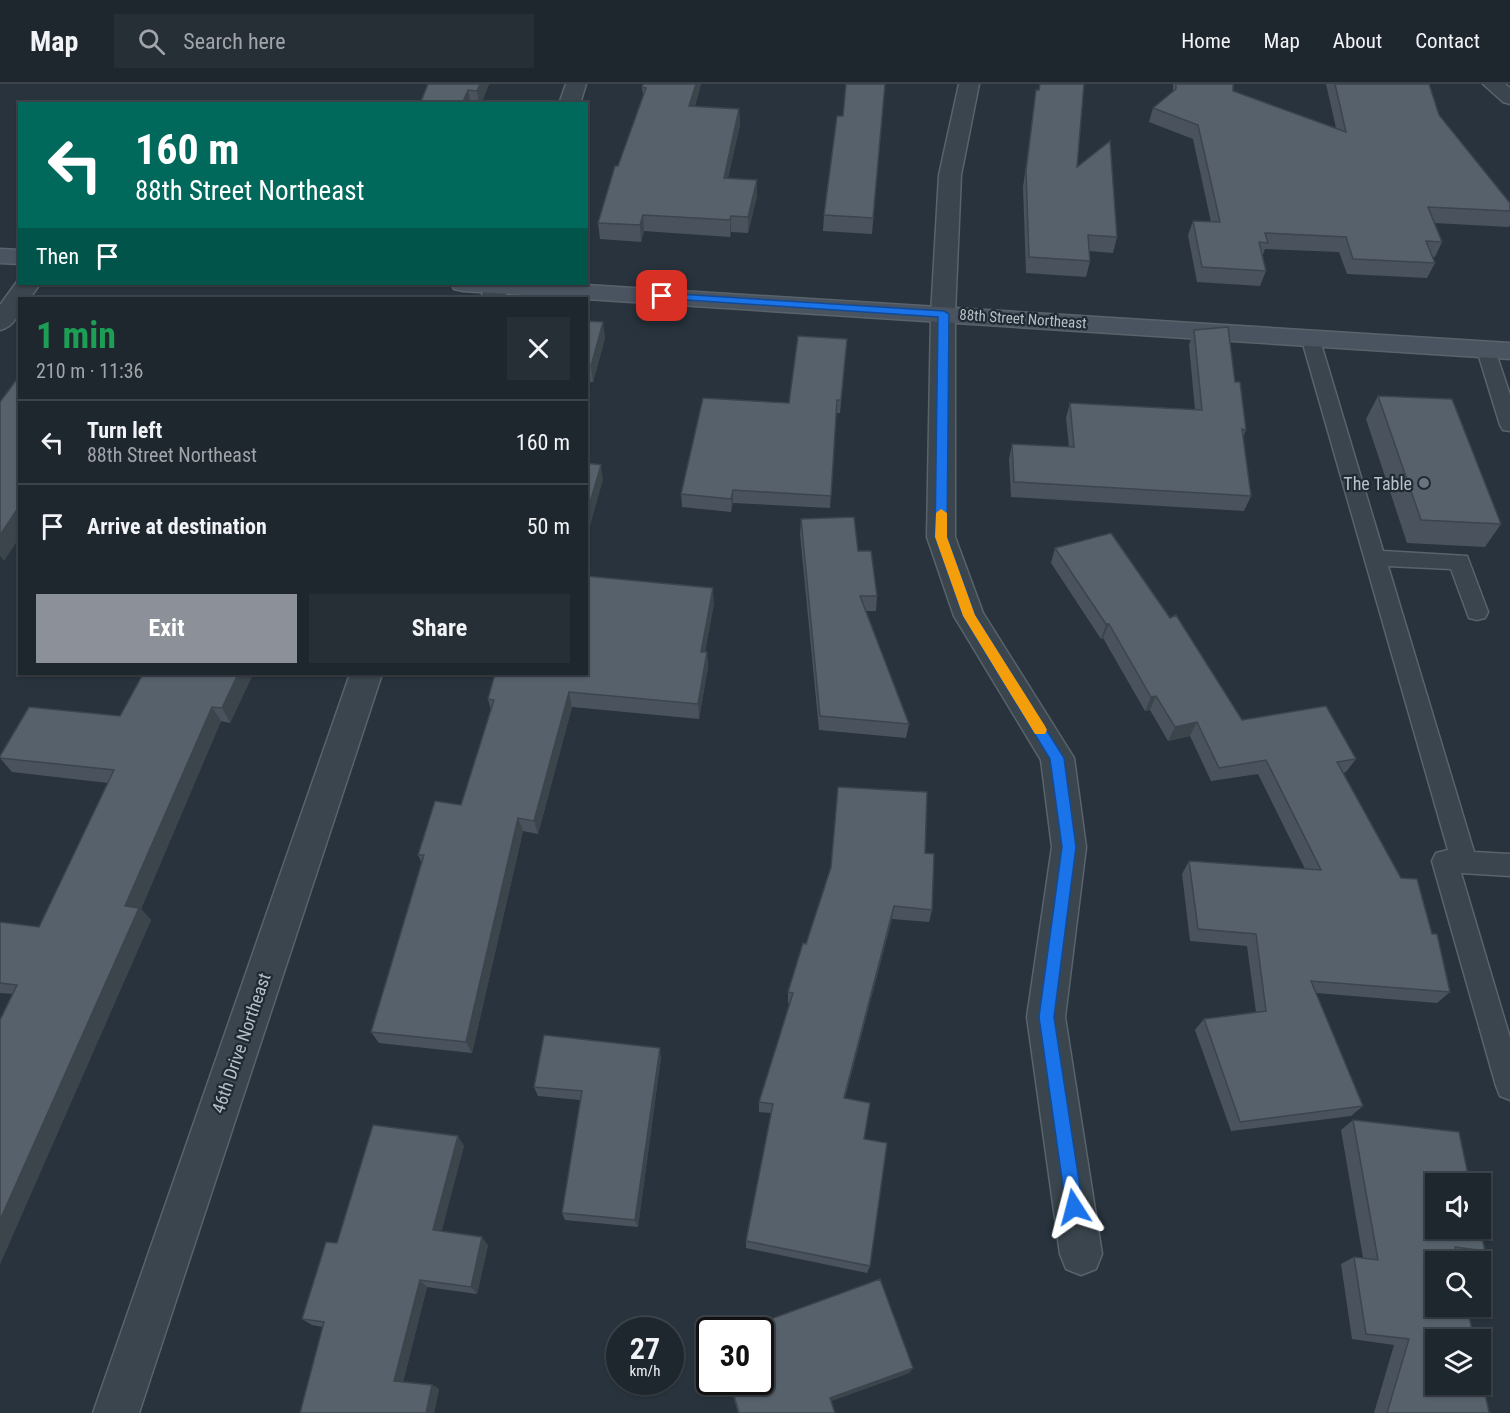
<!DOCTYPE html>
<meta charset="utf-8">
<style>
:root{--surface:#1e262e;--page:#262e36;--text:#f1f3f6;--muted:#a1a5aa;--line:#3c434a;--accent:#8c9099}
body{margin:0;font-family:"Roboto Condensed",sans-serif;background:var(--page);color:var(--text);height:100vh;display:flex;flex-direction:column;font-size:22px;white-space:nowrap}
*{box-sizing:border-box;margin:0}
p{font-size:20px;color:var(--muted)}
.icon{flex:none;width:33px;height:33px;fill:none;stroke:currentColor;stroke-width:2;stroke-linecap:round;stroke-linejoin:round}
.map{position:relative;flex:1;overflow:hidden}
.side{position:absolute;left:18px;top:213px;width:570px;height:378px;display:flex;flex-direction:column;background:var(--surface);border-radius:0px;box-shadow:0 2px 4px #0004,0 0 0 2px var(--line)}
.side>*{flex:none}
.banner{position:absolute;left:18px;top:18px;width:570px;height:183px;border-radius:0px;box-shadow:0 2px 4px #0004,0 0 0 2px var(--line);background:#00695c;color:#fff;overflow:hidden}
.fabs{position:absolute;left:1425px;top:1089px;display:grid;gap:12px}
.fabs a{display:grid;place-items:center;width:66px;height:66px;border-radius:0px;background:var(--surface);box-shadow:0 2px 4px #0004,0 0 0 2px var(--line);font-size:30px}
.speed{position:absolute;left:606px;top:1233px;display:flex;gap:12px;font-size:30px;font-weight:700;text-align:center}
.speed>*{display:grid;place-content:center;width:78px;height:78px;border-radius:50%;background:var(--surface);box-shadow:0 2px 4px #0004,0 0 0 2px var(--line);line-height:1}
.speed small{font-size:15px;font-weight:400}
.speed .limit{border:3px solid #111;border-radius:9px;background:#fff;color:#111}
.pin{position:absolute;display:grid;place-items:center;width:51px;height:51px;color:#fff;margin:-26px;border-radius:12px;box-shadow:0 3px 9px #0006}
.me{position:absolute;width:66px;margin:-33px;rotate:351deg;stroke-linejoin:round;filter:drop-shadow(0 0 4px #0008)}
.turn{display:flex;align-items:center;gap:21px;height:126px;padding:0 18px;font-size:27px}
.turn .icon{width:78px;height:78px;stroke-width:2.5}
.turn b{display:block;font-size:42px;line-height:51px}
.then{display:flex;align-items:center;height:57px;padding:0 18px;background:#0003;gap:12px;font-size:22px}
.round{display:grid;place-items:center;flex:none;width:63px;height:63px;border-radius:0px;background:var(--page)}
.summary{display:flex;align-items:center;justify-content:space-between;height:102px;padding:0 18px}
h1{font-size:36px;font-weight:700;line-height:45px;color:#1e9e55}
.primary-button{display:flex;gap:12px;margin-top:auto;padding:12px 18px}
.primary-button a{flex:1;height:69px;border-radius:0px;background:var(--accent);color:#fff;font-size:24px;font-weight:700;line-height:69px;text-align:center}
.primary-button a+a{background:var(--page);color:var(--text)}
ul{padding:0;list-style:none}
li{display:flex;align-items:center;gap:18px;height:84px;padding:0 18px;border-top:2px solid var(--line)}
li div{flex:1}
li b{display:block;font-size:22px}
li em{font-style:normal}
header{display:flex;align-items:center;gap:36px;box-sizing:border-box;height:84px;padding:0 30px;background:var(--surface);border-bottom:2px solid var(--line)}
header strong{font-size:28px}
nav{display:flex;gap:33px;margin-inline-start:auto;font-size:21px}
.search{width:420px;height:54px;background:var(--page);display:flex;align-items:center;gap:15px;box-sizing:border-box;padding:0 21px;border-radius:0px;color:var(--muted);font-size:22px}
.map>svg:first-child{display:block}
</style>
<header>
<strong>Map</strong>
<div class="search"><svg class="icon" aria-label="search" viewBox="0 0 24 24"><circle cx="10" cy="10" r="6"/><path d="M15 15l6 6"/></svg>Search here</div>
<nav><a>Home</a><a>Map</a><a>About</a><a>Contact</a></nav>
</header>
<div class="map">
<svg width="1510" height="1329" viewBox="0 0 1510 1329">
<rect width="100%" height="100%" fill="#28333d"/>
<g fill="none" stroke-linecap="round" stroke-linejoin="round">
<!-- service casing -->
<g stroke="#59636b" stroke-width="3">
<path id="service" d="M1310 247 1316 249 1319 253 1383 467 1467 472 1488 528 1485 534 1477 536 1469 534 1451 485 1388 482 1474 768 1510 770V792L1461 789 1510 954V1016L1500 1012 1496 1002 1432 777 1436 769 1448 766 1301 253 1304 249Z
M1486 260 1493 262 1495 266 1510 311V347L1503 346 1500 341 1477 266 1479 262Z"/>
</g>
<!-- minor casing -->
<g stroke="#59636b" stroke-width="3">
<path id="minor" d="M566 0H586L580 20H559Z
M959 0H979L961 91 955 230V453L983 529 1074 674 1086 763 1065 933 1102 1170 1096 1185 1081 1191 1066 1185 1060 1170 1027 933 1052 763 1041 676 954 532 927 453 931 230 939 91Z
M1483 0H1505L1510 4V20L1503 18Z
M19 195 20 200H40L30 214H20C20 229 16 242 0 246V221Z
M486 200H510L505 214H481Z
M350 590H382L139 1329H93Z"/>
</g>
<!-- secondary casing -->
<g stroke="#59636b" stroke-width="3">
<path id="secondary" d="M0 165 20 166V180L0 179Z
M451 200H570L1510 259V275L463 207 454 205Z"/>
</g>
<!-- service -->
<use href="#service" fill="#3b454d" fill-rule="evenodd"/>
<!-- minor -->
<use href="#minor" fill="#3b454d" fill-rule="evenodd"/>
<!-- secondary -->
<use href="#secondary" fill="#4a5460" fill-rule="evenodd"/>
</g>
<!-- wall -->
<path fill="#4a535d" d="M489 0 481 20H420Z
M643 0H701L695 22 739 25 740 41 728 94 757 112 748 149 731 148 730 153 644 147 641 158 600 155 598 139 643 12 642 3Z
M885 0 872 150 823 147 824 131 843 32Z
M1040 0 1077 83 1117 153 1113 169 1089 167 1090 177 1086 193 1026 189 1023 103 1034 22 1036 6H1039Z
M1173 0H1233V7L1336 44 1326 0H1429L1439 31 1510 119V141L1509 143 1434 139 1442 158 1435 173H1432L1435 179 1427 194 1347 190 1339 168 1265 165 1262 173 1266 187 1260 202 1197 198 1188 151 1193 137 1211 138 1193 55 1149 38 1153 24 1173 8Z
M586 237 605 254 593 298H586Z
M1194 246 1235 298 1246 346 1243 353 1251 412 1244 427 1011 413 1009 375 1012 360 1069 363 1066 334 1070 319 1195 326 1189 261Z
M847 255 840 329H836L830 424 733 419 731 428 682 423 681 410 789 319Z
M1378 312 1501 440 1485 463 1407 459 1366 335Z
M801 435 858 467 877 512 876 527H866L909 640 906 654 819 646 800 450Z
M1055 464 1170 534 1242 636 1356 675 1346 688 1343 689 1432 850 1450 908 1437 919 1316 909 1363 1022 1351 1032 1231 1047 1195 946 1204 935 1256 928 1247 862 1190 857 1182 790 1189 777 1305 785 1258 690 1211 697 1190 652 1168 657 1150 626 1145 627 1103 554 1101 555 1051 479Z
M714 519 705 568H707L708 583 699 635 572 623 538 750 523 747 472 969 379 959 371 948 422 779 418 771 461 721 491 626 488 615Z
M143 590H253L230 639 221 637 141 825 151 836 0 1180V936L13 910 0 909V838L39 843 108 699 12 688 0 674 120 632Z
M925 769 932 826 929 838 892 835 845 1014 864 1055 870 1182 867 1189 746 1164V1157L771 1029 759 1028V1018L790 920 788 919V908L806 860Z
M661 973 638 1143 565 1136 562 1129 580 1016 538 1012 534 1003Z
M1353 1036 1485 1167 1469 1174 1457 1173 1489 1328 1491 1329H1374L1394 1261 1352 1255 1341 1180 1354 1173 1363 1174 1341 1046Z
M464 1062 441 1147 488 1161 477 1210 427 1203 403 1298 432 1301 439 1305 434 1329 323 1243 312 1241 302 1235 337 1159Z
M913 1284 909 1289 831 1317 835 1329H738L729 1298H760Z"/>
<!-- shaded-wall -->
<path fill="#3c444c" d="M480 0H489L481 20H479L477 7Z
M696 0H701L690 37 689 22Z
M468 6 471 20H462Z
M739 25 740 41 724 110V94Z
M757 96V112L748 149V133Z
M643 131 644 147 641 158 640 141Z
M731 132V148L730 153V136Z
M603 238 605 254 593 298 591 282Z
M601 381 603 396 586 456V432Z
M733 406V419L731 428V415Z
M20 421V453L4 477 0 472V451Z
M713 504 714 519 702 582 701 568Z
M1106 540H1109L1103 554 1101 555Z
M707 568 708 583 699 635 698 620Z
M238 590H253L230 639 222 624Z
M569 608 572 623 538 750 534 737Z
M1156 612 1150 626 1145 627 1151 613Z
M212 623 221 637 141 825 151 836 0 1180V1136L125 822Z
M1197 638 1190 652 1168 657 1175 643Z
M518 734 523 747 472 969 466 958Z
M894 822 892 835 842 1024 844 1014Z
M660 964 661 973 638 1143 635 1136Z
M458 1052 464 1062 440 1154 433 1146Z
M482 1153 488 1161 477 1210 471 1203Z
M420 1196 427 1203 402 1302 394 1297Z
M913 1284 909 1289 829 1318 830 1314Z
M432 1301 439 1305 434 1329H426Z"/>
<!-- building -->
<path fill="#56616c" stroke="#3c444c" stroke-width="1.5" d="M428 0H480L477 7 468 6 462 20H420Z
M643 0H696L689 22 739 25 724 94 757 96 748 133 731 132 730 136 643 131 640 141 598 139 615 82H618L646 4 642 3Z
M846 0H885L873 134 824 131 837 32H843Z
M1040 0H1084L1077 83 1110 57 1117 153 1088 151 1090 177 1029 173 1026 87 1036 6H1039Z
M1176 0H1233V7L1346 48 1335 0H1429L1439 31 1510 119V127L1428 123 1442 158 1426 157 1435 179 1353 175 1346 153 1265 149 1268 159 1259 158 1266 187 1202 183 1193 137 1220 138 1198 41 1153 24 1176 5Z
M586 237 603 238 591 282H586Z
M1228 243 1235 298H1240L1246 346 1242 345 1251 412 1014 398 1012 360 1074 363 1070 319 1202 326 1194 246Z
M798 252 847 255 841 316H837L831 412 733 406 731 415 681 410 703 314 789 319Z
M20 291V421L0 451V318Z
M1378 312 1452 315 1501 440 1421 436Z
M586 379 601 381 586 432Z
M854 433 858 467H871L877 512H860L909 640 820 632 801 435Z
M1111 449 1170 534 1176 531 1242 636 1326 622 1356 675 1337 678 1401 794 1417 795 1432 850H1437L1450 908 1311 897 1363 1022 1240 1038 1204 935 1266 927 1256 850 1198 845 1189 777 1321 786 1266 676 1219 684 1197 638 1175 643 1156 612 1151 613 1109 540H1106L1055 464Z
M586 492 713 504 701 568H707L698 620 569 608 534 737 518 734 466 958 371 948 424 771H418L435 717 461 721 494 616 488 615 495 590H586Z
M143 590H238L222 624 212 623 125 822 139 824 0 1136V936L17 901 0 899V838L39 843 114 686 0 674V672L29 623 120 632Z
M838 703 927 708 925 769 934 770 932 826 894 822 844 1014 870 1019 864 1055 887 1059 870 1182 746 1157 773 1020 759 1018 793 909 788 908 803 859 806 860 831 783Z
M544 951 660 964 635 1136 562 1129 582 1007 534 1003Z
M1353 1036 1459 1048 1470 1100H1436V1144H1480L1485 1167 1455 1163 1458 1178H1436V1222H1467L1474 1256H1436V1300H1480V1287L1489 1328 1491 1329H1387L1409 1255 1366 1250 1354 1173 1378 1176Z
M373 1041 458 1052 433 1146 482 1153 471 1203 420 1196 394 1297 432 1301 426 1329H300L324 1238 302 1235 326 1158 337 1159Z
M880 1195 913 1284 830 1314 835 1329H739L730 1298H760V1246H741Z"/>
<!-- route -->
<path fill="#1a73e8" stroke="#114b97" stroke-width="1.5" d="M662 209 944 227 949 230 947 453 975 531 1064 674 1076 763 1054 933 1083 1123 1081 1129 1074 1132 1068 1129 1066 1123 1039 933 1062 763 1050 675 963 532 935 453 938 233 658 214V210Z"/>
<!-- slow -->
<path fill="#f59e0b" d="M941 425 947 429V453L975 531 1045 642 1047 646 1045 650H1035L963 532 935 453 936 429Z"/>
<!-- markers -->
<circle fill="#6b7280" stroke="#202a32" stroke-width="2" cx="1424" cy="399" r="6"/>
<g text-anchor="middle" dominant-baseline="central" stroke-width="4.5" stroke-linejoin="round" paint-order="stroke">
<!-- far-street labels -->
<g font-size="15" fill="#b8c0c8" stroke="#202a32">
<text transform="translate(1023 235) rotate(4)">88th Street Northeast</text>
</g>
<!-- poi labels -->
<g font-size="18" fill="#b8c0c8" stroke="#202a32" text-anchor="end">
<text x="1412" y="399">The Table</text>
</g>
<!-- street labels -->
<g font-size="18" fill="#b8c0c8" stroke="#202a32">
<text transform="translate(241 959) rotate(-71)">46th Drive Northeast</text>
</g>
</g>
</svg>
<div class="fabs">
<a><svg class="icon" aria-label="sound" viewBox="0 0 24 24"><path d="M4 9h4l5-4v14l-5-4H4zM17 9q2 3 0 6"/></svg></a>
<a><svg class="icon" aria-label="search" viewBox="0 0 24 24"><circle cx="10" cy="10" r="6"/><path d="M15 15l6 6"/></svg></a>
<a><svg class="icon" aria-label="layers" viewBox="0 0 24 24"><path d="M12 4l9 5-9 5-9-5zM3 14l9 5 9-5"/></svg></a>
</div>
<div class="speed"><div>27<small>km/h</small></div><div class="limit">30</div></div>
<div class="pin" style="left:662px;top:212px;background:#d93025"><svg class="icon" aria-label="arrive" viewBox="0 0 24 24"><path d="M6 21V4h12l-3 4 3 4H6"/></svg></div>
<svg class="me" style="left:1074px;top:1123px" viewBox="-20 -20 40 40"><path d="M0-17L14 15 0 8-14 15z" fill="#1a73e8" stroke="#fff" stroke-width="4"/></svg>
<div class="banner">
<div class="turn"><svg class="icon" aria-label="left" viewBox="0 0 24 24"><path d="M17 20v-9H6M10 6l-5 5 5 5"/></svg><div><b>160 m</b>88th Street Northeast</div></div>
<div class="then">Then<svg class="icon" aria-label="arrive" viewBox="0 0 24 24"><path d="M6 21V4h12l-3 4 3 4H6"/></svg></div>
</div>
<section class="side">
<div class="summary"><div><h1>1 min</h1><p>210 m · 11:36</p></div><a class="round"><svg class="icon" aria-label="close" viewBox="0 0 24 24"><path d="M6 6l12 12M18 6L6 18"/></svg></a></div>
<ul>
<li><svg class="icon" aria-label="left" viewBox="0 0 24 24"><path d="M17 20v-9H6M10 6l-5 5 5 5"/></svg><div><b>Turn left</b><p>88th Street Northeast</p></div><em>160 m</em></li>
<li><svg class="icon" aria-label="arrive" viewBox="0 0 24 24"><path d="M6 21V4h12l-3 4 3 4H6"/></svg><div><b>Arrive at destination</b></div><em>50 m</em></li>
</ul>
<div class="primary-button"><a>Exit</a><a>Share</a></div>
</section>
</div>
